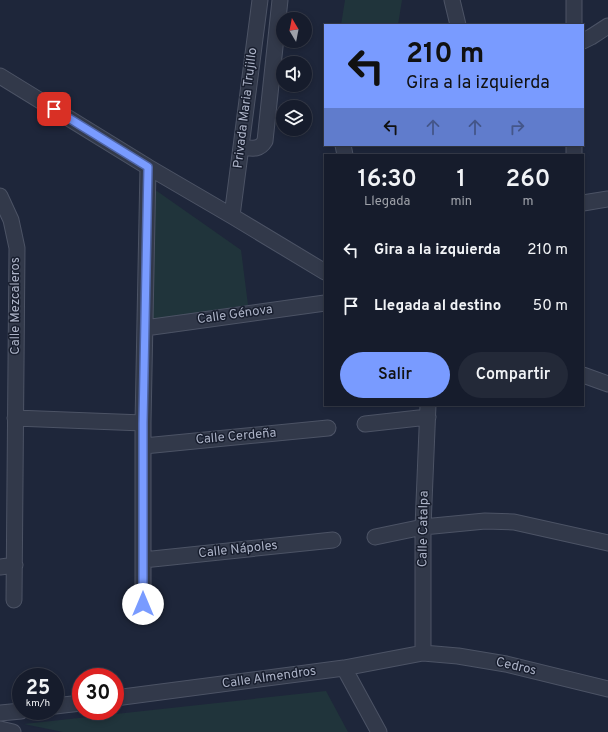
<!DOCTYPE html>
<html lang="es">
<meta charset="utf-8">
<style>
:root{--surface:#161c2c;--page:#232938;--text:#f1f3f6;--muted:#9ea1a9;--line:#353a48;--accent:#799bff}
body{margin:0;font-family:Overpass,sans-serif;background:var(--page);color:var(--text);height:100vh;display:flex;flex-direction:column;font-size:15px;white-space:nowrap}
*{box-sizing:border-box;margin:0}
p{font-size:13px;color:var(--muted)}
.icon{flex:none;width:22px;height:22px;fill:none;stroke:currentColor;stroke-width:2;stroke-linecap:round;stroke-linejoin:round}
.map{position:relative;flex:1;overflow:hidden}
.panel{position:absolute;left:324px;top:154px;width:260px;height:252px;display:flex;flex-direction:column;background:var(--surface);border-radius:0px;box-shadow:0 2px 6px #0003,0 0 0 1px var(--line)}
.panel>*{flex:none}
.banner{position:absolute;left:324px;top:24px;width:260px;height:122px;border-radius:0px;box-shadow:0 2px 6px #0003,0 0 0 1px var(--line);background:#799bff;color:#111;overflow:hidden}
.needle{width:26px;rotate:350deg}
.buttons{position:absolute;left:276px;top:12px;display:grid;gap:8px}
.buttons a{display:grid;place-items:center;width:36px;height:36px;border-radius:50%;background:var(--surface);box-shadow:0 2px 6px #0003,0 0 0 1px var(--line);font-size:20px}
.speed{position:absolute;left:12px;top:668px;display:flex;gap:8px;font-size:20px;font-weight:700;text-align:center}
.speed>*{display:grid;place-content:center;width:52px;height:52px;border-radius:50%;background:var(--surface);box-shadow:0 2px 6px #0003,0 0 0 1px var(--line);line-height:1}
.speed small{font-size:10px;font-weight:400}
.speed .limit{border:6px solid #d22;background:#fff;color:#111}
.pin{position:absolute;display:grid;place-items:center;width:34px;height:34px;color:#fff;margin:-17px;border-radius:8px;box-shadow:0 2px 6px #0006}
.me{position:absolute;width:44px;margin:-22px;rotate:0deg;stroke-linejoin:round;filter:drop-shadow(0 0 3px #0008)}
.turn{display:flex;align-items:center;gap:14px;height:84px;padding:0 16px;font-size:18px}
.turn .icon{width:52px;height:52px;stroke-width:2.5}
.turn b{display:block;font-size:28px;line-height:34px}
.lanes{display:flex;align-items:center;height:38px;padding:0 16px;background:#0003;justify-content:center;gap:20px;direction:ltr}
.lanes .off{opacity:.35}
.eta{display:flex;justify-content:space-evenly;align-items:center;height:68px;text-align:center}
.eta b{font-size:24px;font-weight:600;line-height:28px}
.action{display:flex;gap:8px;margin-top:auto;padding:8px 16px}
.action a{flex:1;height:46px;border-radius:24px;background:var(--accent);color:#111;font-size:16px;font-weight:600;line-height:46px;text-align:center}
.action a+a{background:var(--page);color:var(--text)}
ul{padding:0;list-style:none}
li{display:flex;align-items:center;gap:12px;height:56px;padding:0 16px}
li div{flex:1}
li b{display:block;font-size:15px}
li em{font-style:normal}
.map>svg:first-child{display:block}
</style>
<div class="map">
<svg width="608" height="732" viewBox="0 0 608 732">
<rect width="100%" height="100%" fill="#1e263a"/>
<!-- green -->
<path fill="#20343b" d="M345 0H402L398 25H341Z
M154 189 241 250 248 305 152 320Z
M326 691 348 732H63L24 724Z"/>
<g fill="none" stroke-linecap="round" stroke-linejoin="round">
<!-- minor casing -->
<g stroke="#4c5365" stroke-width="17">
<path id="minor" d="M452 0 458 25
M574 0V25
M583 41 591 37 608 26
M0 76 148 167 232 216 325 272
M343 145 345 155
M241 147C251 148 259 151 265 141L280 0
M574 155V145
M0 196 11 220 17 248 14 600
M583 203 608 199
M232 216 260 0
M145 328 325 303
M583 375 608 384
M15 418 143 423
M365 424 428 417
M144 446 328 428
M375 537 423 527 485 521 514 522 608 543
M143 560 333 540
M0 567 15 565
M143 604V423L148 167
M423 653V527L428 405
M344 668 379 732
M115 698 344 668 423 653 458 656 506 664 608 689
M55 706 81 703
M0 713 21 711
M0 729 13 732"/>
</g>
<!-- minor -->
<use href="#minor" stroke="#32394a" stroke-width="15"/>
</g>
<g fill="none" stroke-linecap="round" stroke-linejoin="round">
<!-- route casing -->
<g stroke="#4f65a6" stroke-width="10">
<path id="route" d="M54 109 148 167 143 423V604"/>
</g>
<!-- route -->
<use href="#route" stroke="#799bff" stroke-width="7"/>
</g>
<g text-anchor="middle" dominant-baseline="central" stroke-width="3" stroke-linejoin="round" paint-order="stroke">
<!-- street labels -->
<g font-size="13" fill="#acb3c7" stroke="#181e2e">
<text transform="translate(246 108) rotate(-83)">Privada Maria Trujillo</text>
<text transform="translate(16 306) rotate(-90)">Calle Mezcaleros</text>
<text transform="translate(235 315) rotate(-8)">Calle Génova</text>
<text transform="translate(236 437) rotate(-5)">Calle Cerdeña</text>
<text transform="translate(424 529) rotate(-89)">Calle Catalpa</text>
<text transform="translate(238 550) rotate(-6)">Calle Nápoles</text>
<text transform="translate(516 667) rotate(13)">Cedros</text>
<text transform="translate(269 678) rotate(-8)">Calle Almendros</text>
</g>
</g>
</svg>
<div class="buttons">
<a><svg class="needle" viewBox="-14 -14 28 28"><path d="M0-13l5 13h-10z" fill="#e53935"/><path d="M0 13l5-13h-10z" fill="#9ea1a9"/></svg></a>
<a><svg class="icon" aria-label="sound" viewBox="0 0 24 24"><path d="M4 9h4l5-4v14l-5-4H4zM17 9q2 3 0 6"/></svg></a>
<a><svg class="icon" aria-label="layers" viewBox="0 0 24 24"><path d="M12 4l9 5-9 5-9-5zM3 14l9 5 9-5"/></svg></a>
</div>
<div class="speed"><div>25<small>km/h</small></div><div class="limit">30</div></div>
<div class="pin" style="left:54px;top:109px;background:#d93025"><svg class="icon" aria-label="arrive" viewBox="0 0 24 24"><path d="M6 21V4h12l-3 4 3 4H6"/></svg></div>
<svg class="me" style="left:143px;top:604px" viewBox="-20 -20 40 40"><circle r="19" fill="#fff"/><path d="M0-13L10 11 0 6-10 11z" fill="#799bff"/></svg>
<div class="banner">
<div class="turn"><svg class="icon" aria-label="left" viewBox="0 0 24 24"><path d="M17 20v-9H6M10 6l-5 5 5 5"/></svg><div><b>210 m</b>Gira a la izquierda</div></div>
<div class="lanes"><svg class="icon" aria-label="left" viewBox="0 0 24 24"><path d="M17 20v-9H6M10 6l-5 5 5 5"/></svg><svg class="icon off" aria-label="ahead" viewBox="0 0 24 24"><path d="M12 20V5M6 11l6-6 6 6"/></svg><svg class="icon off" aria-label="ahead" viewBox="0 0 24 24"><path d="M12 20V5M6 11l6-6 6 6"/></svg><svg class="icon off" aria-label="right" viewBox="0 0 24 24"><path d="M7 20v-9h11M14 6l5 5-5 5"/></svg></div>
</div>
<section class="panel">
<div class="eta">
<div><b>16:30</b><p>Llegada</p></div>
<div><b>1</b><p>min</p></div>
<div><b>260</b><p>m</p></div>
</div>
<ul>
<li><svg class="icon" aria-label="left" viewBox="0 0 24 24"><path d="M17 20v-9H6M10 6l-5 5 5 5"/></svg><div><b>Gira a la izquierda</b></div><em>210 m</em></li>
<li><svg class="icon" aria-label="arrive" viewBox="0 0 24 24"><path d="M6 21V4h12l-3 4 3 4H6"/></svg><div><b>Llegada al destino</b></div><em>50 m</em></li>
</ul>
<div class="action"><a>Salir</a><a>Compartir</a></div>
</section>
</div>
